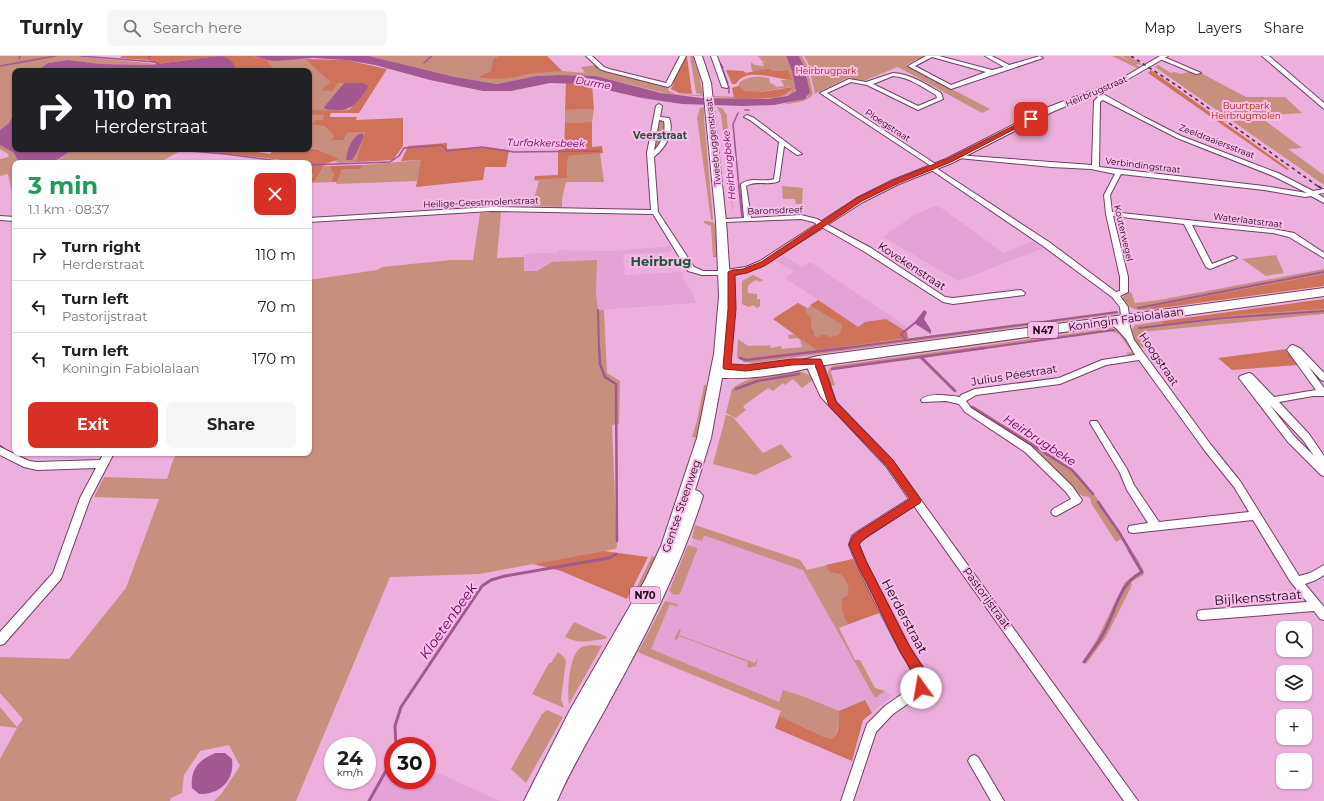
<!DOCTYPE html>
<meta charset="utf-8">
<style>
:root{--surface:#fff;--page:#f6f6f6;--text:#222;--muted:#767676;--line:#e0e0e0;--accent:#d93025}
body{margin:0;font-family:Montserrat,sans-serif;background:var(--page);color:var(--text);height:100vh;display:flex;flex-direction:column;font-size:15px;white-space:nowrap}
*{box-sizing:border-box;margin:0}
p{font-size:13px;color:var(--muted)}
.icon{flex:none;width:22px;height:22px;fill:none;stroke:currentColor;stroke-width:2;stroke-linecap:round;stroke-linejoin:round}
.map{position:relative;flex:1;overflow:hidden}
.side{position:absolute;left:12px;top:104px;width:300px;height:296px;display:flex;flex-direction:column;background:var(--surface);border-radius:8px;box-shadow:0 1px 3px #0004}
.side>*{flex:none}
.guide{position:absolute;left:12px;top:12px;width:300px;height:84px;border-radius:8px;box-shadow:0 1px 3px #0004;background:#202124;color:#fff;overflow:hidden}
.fabs{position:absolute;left:1276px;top:565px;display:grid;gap:8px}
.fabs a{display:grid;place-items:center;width:36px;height:36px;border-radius:8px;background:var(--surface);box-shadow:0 1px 3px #0004;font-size:20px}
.speed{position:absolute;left:324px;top:681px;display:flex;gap:8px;font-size:20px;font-weight:700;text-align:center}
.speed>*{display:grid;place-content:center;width:52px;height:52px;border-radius:50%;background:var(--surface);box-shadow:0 1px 3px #0004;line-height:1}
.speed small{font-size:10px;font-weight:400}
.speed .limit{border:6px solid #d22;background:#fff;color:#111}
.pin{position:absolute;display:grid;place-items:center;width:34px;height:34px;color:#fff;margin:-17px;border-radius:8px;box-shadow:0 2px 6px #0006}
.me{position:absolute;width:44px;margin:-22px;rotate:347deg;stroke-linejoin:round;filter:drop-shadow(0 0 3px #0008)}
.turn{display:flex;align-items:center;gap:14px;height:84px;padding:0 16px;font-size:18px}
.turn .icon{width:52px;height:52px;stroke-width:2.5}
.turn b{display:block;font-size:28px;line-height:34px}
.round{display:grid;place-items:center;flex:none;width:42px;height:42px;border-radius:8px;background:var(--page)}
.headline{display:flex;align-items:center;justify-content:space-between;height:68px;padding:0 16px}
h1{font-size:24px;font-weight:700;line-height:30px;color:#1e9e55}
.button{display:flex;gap:8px;margin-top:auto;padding:8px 16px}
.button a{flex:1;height:46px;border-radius:8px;background:var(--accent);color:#fff;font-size:16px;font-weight:700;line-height:46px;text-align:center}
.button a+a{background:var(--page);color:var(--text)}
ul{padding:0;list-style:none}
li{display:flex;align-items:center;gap:12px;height:52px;padding:0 16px;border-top:1px solid var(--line)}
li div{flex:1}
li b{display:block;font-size:15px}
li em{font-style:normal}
header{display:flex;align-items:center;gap:24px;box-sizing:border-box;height:56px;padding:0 20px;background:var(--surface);border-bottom:1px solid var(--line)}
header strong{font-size:19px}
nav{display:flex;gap:22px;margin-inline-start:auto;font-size:14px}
.search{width:280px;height:36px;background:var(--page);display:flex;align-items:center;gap:10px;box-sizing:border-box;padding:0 14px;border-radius:8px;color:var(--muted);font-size:15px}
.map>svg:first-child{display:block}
</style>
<header>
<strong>Turnly</strong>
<div class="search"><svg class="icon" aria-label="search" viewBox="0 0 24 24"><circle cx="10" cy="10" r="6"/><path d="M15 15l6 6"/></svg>Search here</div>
<nav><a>Map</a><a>Layers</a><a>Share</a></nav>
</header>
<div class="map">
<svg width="1324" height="745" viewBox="0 0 1324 745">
<rect width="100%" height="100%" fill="#edb0dd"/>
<!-- built -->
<path fill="#e5a3d5" d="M937 149 1004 197 1033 185 1044 192 958 225 883 181 914 159Z
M670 190 672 196 623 198 625 219 682 216 683 223 692 235 696 247 598 254 524 215V199L536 197H557L558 194 614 195Z
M784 200 802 211 810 206 910 273 907 276 886 263 858 271 785 222 794 216 776 205Z
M697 470 800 504 807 514 853 503 879 557 839 572 855 604H860L875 632 893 639 863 664 852 705 775 672 781 655 640 598 671 536 691 490Z
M393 702V724H427V712L500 745H369Z"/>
<!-- green -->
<path fill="#c88e7e" d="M0 0H85L84 1 157 8 150 9 100 8 68 4 48 7 36 15H15V55L9 67 0 74Z
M369 0H547L562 15 585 17 581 11 596 9 601 13 663 29 667 31 669 35 676 38 760 42 790 37 793 32 792 31C787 32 781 32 776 33 762 35 751 40 738 30L740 26C748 20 760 20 770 22L769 23 770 27 775 29 776 31 784 30 781 24H791L788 14 772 15 770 12 753 16 751 11V6L755 9 764 10 762 6 767 5H762L758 0H786L792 15 796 33 793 37 778 42 741 43 668 38 596 20 558 19 536 20 497 28 455 21Z
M690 0H693L699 19 703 39 696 37Z
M799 0H802L806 7 813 38C807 47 791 47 781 49L808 41C808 27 806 12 799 0Z
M804 0H925L906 9 990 53 982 57 898 11 861 26 849 21 815 38 808 7Z
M1112 0H1120L1130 5 1122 0H1129L1143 9 1135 8 1140 11 1137 12Z
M305 3 330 26 322 34 338 27H344L324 51 327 53H349V55H309V15H275L267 4Z
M1158 9 1171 17 1174 16 1181 18 1195 14 1246 41H1285L1302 57 1259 60 1302 92 1288 93 1324 119V129L1155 11Z
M704 51V62L713 164H711L697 62 700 52Z
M717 51 722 52 727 59 733 159 721 59Z
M594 53 592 66 565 67V54Z
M309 58H324V70L334 80 332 83 346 77 366 76 356 106 339 107 334 105 338 104C328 99 321 92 309 92Z
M659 64 665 65V80L652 96Z
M0 89 14 97 19 107H15V152L8 118 0 120V103L9 101 7 97 0 93Z
M72 93H155L180 95 159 107H52L63 101Z
M600 97 604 126H566L562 143V151L532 150 539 125 534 124 567 122 568 100Z
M422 104 417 125 336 128 342 113H360L362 109Z
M324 110H331V115L334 118 331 126 309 127V113L313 114 314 118 310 124 315 125Z
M782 130 803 132 802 148H796L795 143H783Z
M501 156 497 202 524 201V215H537L552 206 597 204 596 237 598 254H604L607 317 620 325 619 368 612 369 617 491 615 493 479 518 390 521 296 745H214L222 737 240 710 229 689 200 695 184 719 182 737 171 742 170 745H0V703L17 672 0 670V651L17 671 23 663 0 637V601L69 603 126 532 159 443 94 441 104 421 167 423 173 404 177 397H309V224L377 214 382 211 451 204H473L480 157Z
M704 165 713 166 715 168 718 201H713L711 170 704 167Z
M1276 199 1284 217 1266 220 1242 203Z
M1324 213V218L1150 251 1153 253 1163 251C1147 254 1131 259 1122 242L1129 236H1131L1135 247 1159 244Z
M753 219 763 224 760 226 756 224C749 228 747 229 748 237L757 238V243H760V250L757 252 753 249 749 251 742 248V225Z
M818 244 880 286 1120 256 1117 258 752 307 744 306 737 301 738 283 748 290C756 289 763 290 770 289L771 292 781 290 782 293 802 291 800 284 797 282 789 283 788 279 794 278 773 263 798 247 808 252Z
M1324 253V258L1142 276 1144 292C1136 290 1132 284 1131 275L1135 269 1163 265V267L1237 259Z
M1118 259V260L828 298Z
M1111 271 832 309V308L1096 272Z
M1112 272 1122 275 1136 298 1135 299H1128L1126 297 1132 296 1119 278 1110 275 923 302 956 334 953 335 919 302 832 313 831 317 835 329 830 330C828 322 825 315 833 310Z
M799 315 809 319 813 324 802 332 793 323 785 329 783 327 773 335 768 332 743 350 746 354 736 362 726 357 732 333C750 318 777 318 799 315Z
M704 329H706V334L708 337 697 382 692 381 697 365Z
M974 350 1064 407 1078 418 1100 446 1138 504 1144 516 1143 519 1131 526 1132 529 1106 581 1086 608 1083 605 1096 585 1125 526 1140 515V513L1121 483 1116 486 1091 447V445L1089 441 1083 440 1078 437 1033 394 971 352Z
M726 359 733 361 763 397 781 388 792 401 755 419 713 408Z
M695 469 800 504 807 514 853 503 879 557 839 572 855 604H860L875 632 885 635 875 642 803 514 706 480H704L702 485 692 482Z
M688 489 697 492V494L680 538 674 539 669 535Z
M652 500 656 502 642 538 635 535Z
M665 545 677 548 678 551 670 548 651 593 779 646 783 634 805 641 839 655V667L835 681 832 683 824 681 779 660 781 655 638 596Z
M574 566 607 581 605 583C589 585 579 588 565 581Z
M679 573 681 574 679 579 755 607 758 602 756 610 749 612 747 610 748 606 679 580 677 584 674 583Z
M591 589 602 590 569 648C567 635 569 602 579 593 582 590 586 590 591 589Z
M558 596 564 601 566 605 561 643 564 652 532 638 549 607H551Z
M547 654 563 661 526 727 511 713 542 658Z"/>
<!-- forest -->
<path fill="#ce7259" d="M122 0H218L157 8 148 4 120 2Z
M221 0H253L267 4 275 15H237Z
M499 0H547L562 15C551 16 539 16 528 18 506 22 503 25 479 21L491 15 493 4Z
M685 0H687L692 38 679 37 671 33 674 27 671 26Z
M305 3 346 4 387 13 359 57H331L330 59V61H357L356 64 403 62V90L393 104 356 106 365 76 347 77 343 84H331L334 80 324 70 313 68 316 64H323L324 59 309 58 310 54 348 55 368 32 363 27H338L332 35 321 34 330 26Z
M770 12 772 15 788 14 792 24C777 24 746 10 736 28H732L726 14 743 15 746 17Z
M1151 14 1289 113 1287 114 1148 17Z
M566 27 592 29 594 53 565 54Z
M738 30 746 35 760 36 793 31V32C783 46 749 42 734 42L732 32Z
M592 66V91L602 90 603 97 568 100 567 122 534 124 535 120 558 119V94L564 93 565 67Z
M447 87V93L482 91 509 94 506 111H485L483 124 416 131 421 104 401 105 408 90Z
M309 92C321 93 328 99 340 103L325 108 315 125H310L314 118H310L312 114 309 113V107L185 93H237L270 98 274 93Z
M362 109 361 113H342L337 126H331L334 118 331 115V110Z
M1324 218V230L1153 253 1149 251Z
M1324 243V253L1237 259 1163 268V265Z
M818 244 858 271 865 266 886 263 907 276 908 282 817 294 773 263 798 247 805 252 806 256 811 263V272L814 275V280L819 281 822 278 831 281 839 279 842 271 841 268 810 249Z
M1287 293 1298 309 1232 314 1218 302Z
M604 495 648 501 627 543 561 515 533 508Z
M853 503 879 557 848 568C844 560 839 551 843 542L848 539C850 532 846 522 840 518 837 517 833 517 830 516L826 509Z
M865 644 872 657 863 664 852 705 775 672 779 660 824 681 832 683C840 678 839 664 839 655Z"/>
<!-- water -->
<path fill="#a35892" d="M218 0C228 0 234 6 237 15H36L48 7 68 4 100 8 150 9Z
M254 0H369L455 21 497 28 536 20 558 19 596 20 661 37 702 42 768 43 787 40 796 35 792 15 786 0H799L803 8 810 36 805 43 774 49 743 50 682 48 642 42 581 28 550 27 511 35H483L430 24 375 9 346 4 313 2 276 5 267 4Z
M344 27H363L367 29 368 32C353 51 351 57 325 53L324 51Z
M15 55V93H72C52 111 45 107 19 107L14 97 0 89V74L9 67Z
M362 77 364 80 356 98 352 104H346C347 94 352 80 362 77Z
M924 254 927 256 924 263 931 274V278L914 267Z
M215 697H225L232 703C235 724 220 739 199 738L192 732C190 713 199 704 215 697Z"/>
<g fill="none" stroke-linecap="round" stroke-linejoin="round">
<!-- stream-far3 -->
<path stroke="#a35892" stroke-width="1.5" d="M81 0 155 6 161 9
M148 2 151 0
M19 3 20 0
M424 7 432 0
M720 7 723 12
M0 10 55 0
M596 11 607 15
M723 14 728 28
M613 17 661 29
M729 31V37
M745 54H749
M738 57 733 68 739 131
M168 93 225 98 294 107
M309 109 390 106 399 100 404 92 442 89 447 95 482 91 514 96 600 95"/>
<!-- stream-far2 -->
<path stroke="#a35892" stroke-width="2" d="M739 130 742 161
M1138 252 1324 216
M598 254 599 293
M1139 272 1223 262 1324 255
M905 283 901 278 916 266
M838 293 1117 256
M978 293 1114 274"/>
<!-- stream-far1 -->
<path stroke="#a35892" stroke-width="2.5" d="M599 292 600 308 605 321 616 328 617 485
M921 301 955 335
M740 302 746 304 846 292
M832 313 985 292
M736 333 757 325 799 318
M972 351 1072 414 1093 438
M0 390 4 393
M1098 446 1119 476 1130 495"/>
<!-- stream -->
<path stroke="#a35892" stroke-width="3" d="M1084 606C1090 597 1098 588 1103 578 1116 556 1118 528 1142 516L1129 494
M396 690 395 670 401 651 482 530 491 524 505 520 609 502 616 498
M369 745 393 702"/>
<!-- minor casing -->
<g stroke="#723e66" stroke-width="2">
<path id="minor" d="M586 0H592L604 11 609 13 666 27 680 0H686L671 29 668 31 605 15 600 13Z
M711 0H717L728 31 727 32 722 31Z
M926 0H939L992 14 1004 11 985 0H992L1009 9 1040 0 1043 2 951 33 908 10ZM932 1 986 16 951 29 915 10Z
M1160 1H1164L1201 17 1196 18 1160 3Z
M893 17C911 18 925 28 941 37L943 43 918 54 867 29 851 26 827 37 937 109 938 110 936 112 1049 186 1116 236 1120 235V221L1106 158 1104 139 1115 118 1091 113 1052 111 958 102 955 100 956 99 1092 109 1094 45 1098 41 1093 36 1096 34 1146 62 1181 80 1278 117 1313 135 1324 133V137L1318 138 1324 142V147L1311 140 1305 141 1264 134 1121 118 1110 139 1112 156 1273 173 1294 177 1324 197V202L1289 181 1273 177 1192 169 1212 208 1233 200 1237 202 1210 213 1206 211 1184 168 1113 160 1128 221V236L1120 240 1128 251 1130 271 1134 284 1211 389 1240 425 1299 520 1310 517 1324 509V519L1316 524 1305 528 1324 551V564L1320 563 1314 555 1202 564 1198 563 1197 559 1198 555 1202 554 1307 546 1290 525 1253 464 1133 477 1129 476 1128 473 1129 470 1148 467 1127 434 1120 417 1090 367 1091 365H1097L1127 413 1134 429 1159 466 1249 456 1234 431 1205 395 1139 304 1106 309 1060 328 976 339 966 345 971 352 1031 390 1072 430 1082 444 1080 447 1056 460 1053 459 1051 456 1053 453 1071 443 1066 436 1025 396 965 356 959 348 946 345 922 346 921 344C927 336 950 340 960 341L961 339 975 333 1059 322 1102 304 1135 299 1126 283 1116 272 1104 265 1108 262 1122 268 1120 251 1112 241 1043 190 930 113 929 112 931 110 820 37 849 23 866 26ZM893 20C909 21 922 31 936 39L937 42 918 50 873 28ZM1103 44 1177 82 1273 120 1307 137 1264 130 1099 111 1100 46Z
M659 48 662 50 660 61 669 62C675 77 665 92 654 101L658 156 694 211 703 215H725L729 217 728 219H702L688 215 653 158 491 155 309 166V162L491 151 651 154 647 97 656 50ZM659 64 664 65C666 76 662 86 654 95Z
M747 59 754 62 802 98 797 99 784 90 779 125C769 130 756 124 746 130L751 162 801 159 817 163 871 192 945 241 953 242 1021 234 1025 237 1024 239 953 248 943 246 865 196 813 166 801 163 724 166V164L726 163 744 162 741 128C751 120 763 127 774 123L779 86 750 64 744 61Z
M0 160 15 161V165L0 164Z
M1293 289 1301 293 1324 317V325L1321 324 1308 310 1324 332V340H1313L1279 346 1309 378 1324 400V420L1321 419 1288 386 1239 322 1240 320 1249 317 1252 318 1274 341 1316 334 1287 294 1290 290ZM1269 348 1303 384 1314 400 1294 380Z
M818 302 822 305 836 346 892 404 1138 745H1124L914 450 865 482 860 486 859 489 866 506 909 590 924 613 927 632 925 636 893 658 876 676 853 745H841L867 668 885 650 915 629C914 613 905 605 898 591 881 557 862 524 849 489L852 480 857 476 909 443 886 410 821 341 805 307 809 304 812 305 818 317 814 305Z
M0 391 29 405 37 406 100 404 104 397H114L90 443 61 523 4 588 0 589V576L53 517 80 442 96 412 37 414 24 411 0 399Z
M974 699 978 701 1004 745H991L968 705 970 701Z"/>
</g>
<!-- tertiary casing -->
<g stroke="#723e66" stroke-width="2">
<path id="tertiary" d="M1160 0H1168L1123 26 1052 56 952 107 899 128 863 146 761 211 735 219 725 220 720 217 725 214 746 211 760 205 857 142 893 124 946 103 1046 52 1119 24Z
M1262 0H1269L1324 47V53Z"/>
</g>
<!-- primary casing -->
<g stroke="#723e66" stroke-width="2">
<path id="primary" d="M694 0H702L711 27 726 165 731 240 724 312C756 313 787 308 818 300L1324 232V240L818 310C785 318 756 323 722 322L711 382 695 434 700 436 703 440C681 510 649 573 614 637 595 673 573 708 557 745H524L570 654 645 524 661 490 697 382 714 298 719 240 716 165 705 51 703 27Z"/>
</g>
<!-- minor -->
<use href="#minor" fill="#fff" fill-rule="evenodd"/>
<!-- tertiary -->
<use href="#tertiary" fill="#fff" fill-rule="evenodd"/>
<!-- primary -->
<use href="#primary" fill="#fff" fill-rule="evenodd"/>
<!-- rail-far1 -->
<path stroke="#492d43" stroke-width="1.5" stroke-dasharray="3.5 3.5" stroke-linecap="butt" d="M1131 0 1176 29 1319 131"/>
<!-- rail -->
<path stroke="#492d43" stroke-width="2" stroke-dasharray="4 4" stroke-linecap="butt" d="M1318 130 1324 134"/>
</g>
<!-- route -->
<path fill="#d93025" stroke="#8d1f18" d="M1029 62 1034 63 951 106 899 127 862 145 766 209 747 217 735 219 736 253 731 308 746 309 792 303H821L836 346 893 404 921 444 920 447 865 482 859 488 866 505 909 590 924 613 927 632 925 636 921 637 917 636 914 619 901 597 858 510 849 488 853 480 858 476 910 443 886 409 829 350 815 308 792 309 746 315 724 313 723 311 728 253V216L732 214 743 213 761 206 857 142 894 124 947 103Z"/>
<g text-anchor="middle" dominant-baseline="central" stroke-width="4" stroke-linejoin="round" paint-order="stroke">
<!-- far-park labels -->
<g font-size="9" fill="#992a04" stroke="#fabdea">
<text x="826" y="14">Heirbrugpark</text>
<text x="1246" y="49">Buurtpark<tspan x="1246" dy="10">Heirbrugmolen</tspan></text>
</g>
<!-- far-street labels -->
<g font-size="9" fill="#1c0818" stroke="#fabdea">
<text transform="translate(1096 35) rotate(-23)">Heirbrugstraat</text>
<text transform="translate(888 69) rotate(33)">Ploegstraat</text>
<text transform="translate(1217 85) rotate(21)">Zeeldraaiersstraat</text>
<text transform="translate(713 86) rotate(-96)">Tweebruggenstraat</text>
<text transform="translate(1143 109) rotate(7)">Verbindingstraat</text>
<text transform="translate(481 146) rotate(-2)">Heilige-Geestmolenstraat</text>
<text transform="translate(775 154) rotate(-2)">Baronsdreef</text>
<text transform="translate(1248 164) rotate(7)">Waterlaatstraat</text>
<text transform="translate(1124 177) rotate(77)">Kouterwegel</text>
</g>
<!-- far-water labels -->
<g font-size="10" font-style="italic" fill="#650056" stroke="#fabdea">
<text transform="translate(593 27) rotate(10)">Durme</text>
<text transform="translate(546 87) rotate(1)">Turfakkersbeek</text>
<text transform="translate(729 109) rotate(-95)">Heirbrugbeke</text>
</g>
<!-- far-neighbourhood labels -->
<g font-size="10" font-weight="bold" fill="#1c5636" stroke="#fabdea">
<text x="660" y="79">Veerstraat</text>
</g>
<!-- shield labels -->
<g fill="#fabdea" stroke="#5f3e57" stroke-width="1">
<rect x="1028" y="266" width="30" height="16" rx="3"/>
<rect x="630" y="531" width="30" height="16" rx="3"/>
</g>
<g font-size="10" font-weight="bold" fill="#1c0818">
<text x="1043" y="274">N47</text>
<text x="645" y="539">N70</text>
</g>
<!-- street labels -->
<g font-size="11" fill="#1c0818" stroke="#fabdea">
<text transform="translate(912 210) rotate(33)">Kovekenstraat</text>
<text transform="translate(1126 263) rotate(-8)">Koningin Fabiolalaan</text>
<text transform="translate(1159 303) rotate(56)">Hoogstraat</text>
<text transform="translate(1014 319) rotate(-9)">Julius Péestraat</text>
<text transform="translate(681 450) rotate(-71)">Gentse Steenweg</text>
<text transform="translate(987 542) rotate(54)">Pastorijstraat</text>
</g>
<!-- water labels -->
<g font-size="12" font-style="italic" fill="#650056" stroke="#fabdea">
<text transform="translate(1040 384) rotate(33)">Heirbrugbeke</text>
</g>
<!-- quarter labels -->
<g font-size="13" font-weight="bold" fill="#1c5636" stroke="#fabdea">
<text x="661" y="205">Heirbrug</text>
</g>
<!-- near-street labels -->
<g font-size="13" fill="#1c0818" stroke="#fabdea">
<text transform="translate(1258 541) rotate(-4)">Bijlkensstraat</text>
<text transform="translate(905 560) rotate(62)">Herderstraat</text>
</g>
<!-- near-water labels -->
<g font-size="14" font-style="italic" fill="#650056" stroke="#fabdea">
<text transform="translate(448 565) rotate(-55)">Kloetenbeek</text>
</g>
</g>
</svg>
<div class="fabs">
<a><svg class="icon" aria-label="search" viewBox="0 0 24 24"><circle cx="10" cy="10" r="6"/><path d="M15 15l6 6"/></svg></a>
<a><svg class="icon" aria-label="layers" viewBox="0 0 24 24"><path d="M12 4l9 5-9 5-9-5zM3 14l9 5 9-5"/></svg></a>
<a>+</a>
<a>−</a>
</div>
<div class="speed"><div>24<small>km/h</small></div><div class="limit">30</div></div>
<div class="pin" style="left:1031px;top:63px;background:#d93025"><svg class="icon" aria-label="arrive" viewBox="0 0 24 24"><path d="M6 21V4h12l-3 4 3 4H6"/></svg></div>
<svg class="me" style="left:921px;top:632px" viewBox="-20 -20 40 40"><circle r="19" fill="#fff"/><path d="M0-13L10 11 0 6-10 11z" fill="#d93025"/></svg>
<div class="guide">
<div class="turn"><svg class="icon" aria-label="right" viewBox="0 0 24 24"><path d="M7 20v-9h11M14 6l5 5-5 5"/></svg><div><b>110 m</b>Herderstraat</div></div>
</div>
<section class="side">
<div class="headline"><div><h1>3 min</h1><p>1.1 km · 08:37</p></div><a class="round" style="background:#d93025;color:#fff"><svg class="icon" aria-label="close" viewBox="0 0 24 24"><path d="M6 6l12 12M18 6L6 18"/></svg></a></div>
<ul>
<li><svg class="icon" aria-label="right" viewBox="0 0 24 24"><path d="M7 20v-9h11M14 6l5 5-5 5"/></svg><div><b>Turn right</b><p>Herderstraat</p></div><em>110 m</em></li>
<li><svg class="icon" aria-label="left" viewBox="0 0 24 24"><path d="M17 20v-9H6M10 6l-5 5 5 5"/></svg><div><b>Turn left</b><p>Pastorijstraat</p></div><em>70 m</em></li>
<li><svg class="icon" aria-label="left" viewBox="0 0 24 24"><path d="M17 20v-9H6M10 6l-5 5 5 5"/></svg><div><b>Turn left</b><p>Koningin Fabiolalaan</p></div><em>170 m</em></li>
</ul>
<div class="button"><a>Exit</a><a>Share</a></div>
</section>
</div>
